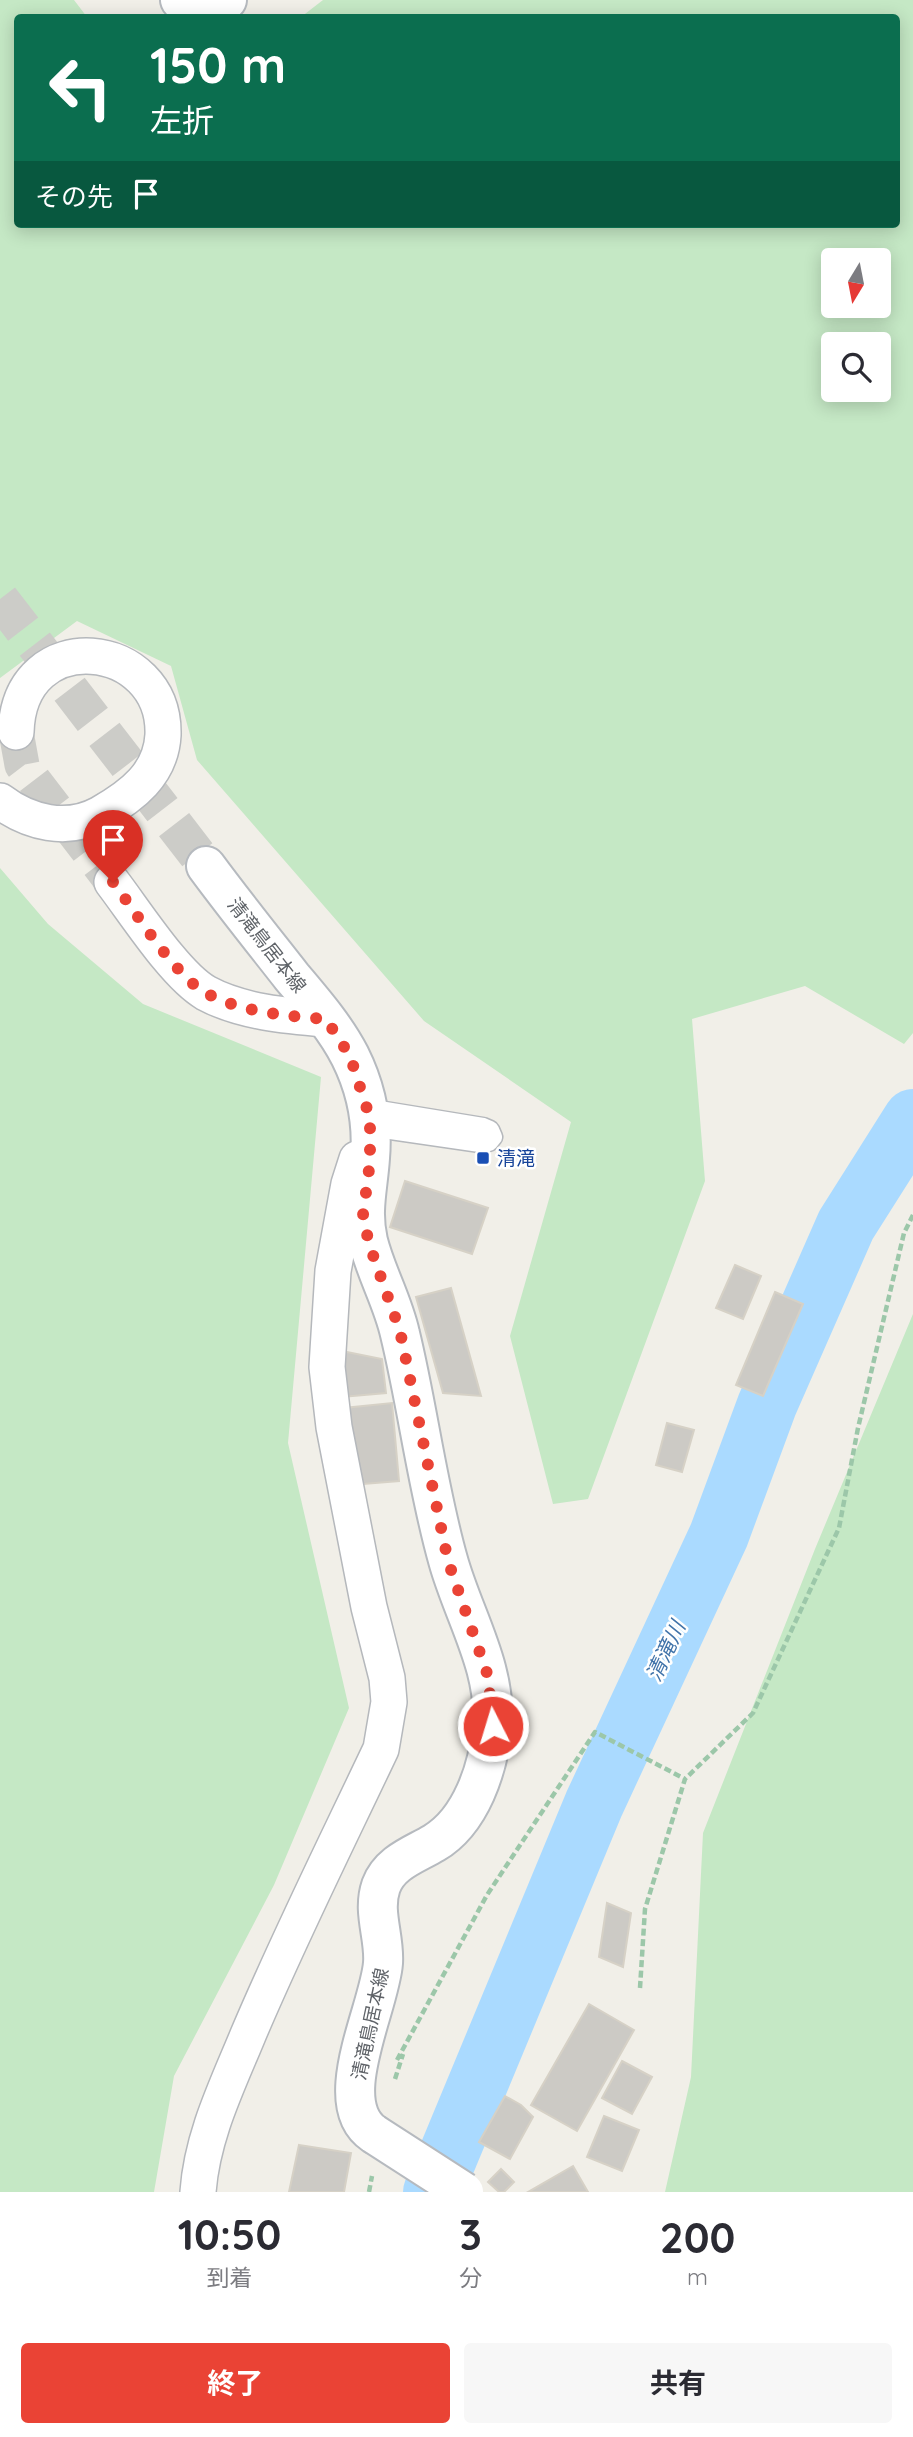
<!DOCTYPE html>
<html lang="ja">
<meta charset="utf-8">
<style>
:root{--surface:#fff;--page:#f7f7f7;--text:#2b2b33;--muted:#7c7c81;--accent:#ea4335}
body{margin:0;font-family:Quicksand,"Noto Sans JP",sans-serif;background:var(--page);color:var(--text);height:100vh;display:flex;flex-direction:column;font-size:26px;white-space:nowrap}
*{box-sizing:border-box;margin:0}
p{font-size:23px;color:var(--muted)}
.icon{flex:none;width:38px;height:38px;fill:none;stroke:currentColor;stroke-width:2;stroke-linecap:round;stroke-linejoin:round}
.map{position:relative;height:2192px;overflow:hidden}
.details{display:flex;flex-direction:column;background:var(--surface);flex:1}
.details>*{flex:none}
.guide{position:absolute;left:14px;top:14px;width:886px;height:214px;border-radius:7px;box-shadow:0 4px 18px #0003;background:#0b6e4f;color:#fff;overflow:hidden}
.needle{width:46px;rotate:190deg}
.tools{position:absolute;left:821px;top:248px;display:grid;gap:14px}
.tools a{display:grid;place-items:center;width:70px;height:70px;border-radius:7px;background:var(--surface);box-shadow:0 4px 18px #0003;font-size:35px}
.pin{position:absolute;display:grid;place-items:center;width:60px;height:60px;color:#fff;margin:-72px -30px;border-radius:50% 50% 50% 0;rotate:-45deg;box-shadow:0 0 7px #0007}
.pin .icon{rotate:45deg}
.me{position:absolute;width:77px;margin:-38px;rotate:355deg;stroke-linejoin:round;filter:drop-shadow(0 0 5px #0008)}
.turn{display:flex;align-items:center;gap:24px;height:147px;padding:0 21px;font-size:32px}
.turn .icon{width:91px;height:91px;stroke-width:2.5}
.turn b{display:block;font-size:49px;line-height:60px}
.then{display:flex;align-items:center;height:66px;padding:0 21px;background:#0003;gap:14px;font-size:26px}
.eta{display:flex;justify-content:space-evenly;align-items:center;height:119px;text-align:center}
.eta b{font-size:42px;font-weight:700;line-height:49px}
.action{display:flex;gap:14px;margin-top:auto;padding:14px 21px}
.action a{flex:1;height:80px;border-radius:7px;background:var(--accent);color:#fff;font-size:28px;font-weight:700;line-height:80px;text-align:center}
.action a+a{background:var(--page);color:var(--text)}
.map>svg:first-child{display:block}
</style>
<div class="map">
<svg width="913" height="2192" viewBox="0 0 913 2192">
<rect width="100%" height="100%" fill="#f1efe8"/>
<!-- green -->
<path fill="#c5e8c5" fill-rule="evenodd" d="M0 0H74L87 17 18 18V224H896V18L301 17 323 0H913V1033L904 1044 805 986 692 1019 705 1181 588 1499 553 1504 510 1336 571 1122 424 1021 197 760 171 666 77 621 0 678ZM833 261H878V306H833ZM833 345H878V390H833Z
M0 868 48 924 143 1004 321 1077 288 1443 349 1708 274 1885 174 2076 154 2192H0Z
M913 1314V2192H665L691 2077 703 1833 815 1549Z"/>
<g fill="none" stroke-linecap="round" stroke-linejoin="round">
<!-- river -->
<path stroke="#aadaff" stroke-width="60" d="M433 2192 594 1804 719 1535 767 1405 846 1225 913 1119"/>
</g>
<!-- building -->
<path fill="#cccac5" stroke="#d6d1c6" stroke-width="2" d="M405 1181 488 1208 472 1254 390 1227Z
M735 1265 761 1276 743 1319 716 1308Z
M451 1288 481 1396 443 1393 416 1297Z
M775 1292 803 1304 763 1396 736 1385Z
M337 1350 382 1359 386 1393 342 1397Z
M392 1403 399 1481 351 1485 344 1408Z
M667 1423 694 1430 682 1472 656 1465Z
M607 1903 631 1913 623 1967 599 1957Z
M589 2004 634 2030 577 2131 531 2105Z
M622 2061 652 2077 632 2114 602 2098Z
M505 2096 521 2105 533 2117 510 2159 479 2142Z
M604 2116 639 2130 622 2171 587 2157Z
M299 2145 351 2153 344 2192H289Z
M573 2166 588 2192H528Z
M501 2169 514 2182 504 2192H499L488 2182Z"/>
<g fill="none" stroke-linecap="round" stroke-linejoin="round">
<!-- street-tunnel -->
<path stroke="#ccccc8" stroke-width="35" stroke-dasharray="35 18" stroke-linecap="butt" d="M16 732 22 765 112 882"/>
<!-- secondary-tunnel -->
<path stroke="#ccccc8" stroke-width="38" stroke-dasharray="38 19" stroke-linecap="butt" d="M0 599 206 866"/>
<!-- lane casing -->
<g stroke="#b5b8bc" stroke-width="21">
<path id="lane" d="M367 1108 483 1127 490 1130 493 1137 489 1142 480 1143 370 1127"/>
</g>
<!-- street casing -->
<g stroke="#b5b8bc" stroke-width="38">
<path id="street" d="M0 801C29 823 67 832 100 814 132 796 161 774 163 735 166 639 19 622 16 732
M112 882C135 912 175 975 206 993 241 1012 287 1016 326 1019
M198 2192C202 2136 227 2086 248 2035 289 1938 336 1844 381 1749L389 1702 387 1678 369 1607 334 1427 327 1367 333 1271 349 1184 357 1159"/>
</g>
<!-- secondary casing -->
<g stroke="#b6babf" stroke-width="42">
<path id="secondary" d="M180 0 201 4 227 0
M206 866C234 904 263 940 292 977 313 1002 335 1027 350 1056 366 1088 373 1123 370 1158 368 1188 361 1211 368 1241 376 1273 393 1302 400 1334 418 1408 427 1486 448 1560 463 1615 498 1669 492 1728 488 1769 471 1821 434 1843 414 1855 390 1862 381 1886 372 1912 385 1937 383 1963 380 2007 328 2103 374 2134"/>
</g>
<!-- path -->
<path stroke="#9cc7a9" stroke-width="4.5" stroke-dasharray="7 3.5" stroke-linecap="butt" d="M640 1988 645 1909 685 1779 753 1713 839 1528 858 1428 904 1233 913 1215
M397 2060 487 1895 595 1732 685 1779
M395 2079 403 2054
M369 2192 372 2176"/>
<!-- lane -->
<use href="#lane" stroke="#fff" stroke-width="18"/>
<!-- street -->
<use href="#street" stroke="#fff" stroke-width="35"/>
<!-- secondary -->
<use href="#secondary" stroke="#fff" stroke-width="38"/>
<!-- secondary-bridge casing -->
<g stroke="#b6babf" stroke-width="42" stroke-linecap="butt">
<path id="secondary-bridge" d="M374 2134 464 2192"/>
</g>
<!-- secondary-bridge -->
<use href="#secondary-bridge" stroke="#fff" stroke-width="38"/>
</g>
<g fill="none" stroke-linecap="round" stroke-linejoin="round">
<!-- route -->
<path stroke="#ea4335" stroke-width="12" stroke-dasharray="0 21.6" d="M113 882C135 911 175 976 206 993 241 1012 287 1016 326 1019L350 1056 370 1118V1162L363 1215 369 1244 400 1331 448 1561 488 1676 493 1726"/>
</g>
<!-- markers -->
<rect fill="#1a4fb4" stroke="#fff" stroke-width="2.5" x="476" y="1151" width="14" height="14" rx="3.5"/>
<g text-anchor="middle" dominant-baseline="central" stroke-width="5" stroke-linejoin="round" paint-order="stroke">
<!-- street labels -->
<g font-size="19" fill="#5f6368" stroke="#fff">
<text transform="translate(267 945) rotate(52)">清滝鳥居本線</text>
<text transform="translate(370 2024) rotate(-78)">清滝鳥居本線</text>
</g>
<!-- transit labels -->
<g font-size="19" fill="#164399" stroke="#fff" text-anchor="start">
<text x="497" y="1158">清滝</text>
</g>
<!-- water labels -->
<g font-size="21" font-style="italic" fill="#4174aa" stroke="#fff">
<text transform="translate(665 1651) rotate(-65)">清滝川</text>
</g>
</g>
</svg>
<div class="tools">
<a><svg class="needle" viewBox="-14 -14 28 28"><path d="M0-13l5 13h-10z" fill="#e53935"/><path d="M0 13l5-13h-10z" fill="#7c7c81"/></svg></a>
<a><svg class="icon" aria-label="search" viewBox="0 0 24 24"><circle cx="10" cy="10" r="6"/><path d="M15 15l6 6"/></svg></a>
</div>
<div class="pin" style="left:113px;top:882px;background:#d93025"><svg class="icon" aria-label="arrive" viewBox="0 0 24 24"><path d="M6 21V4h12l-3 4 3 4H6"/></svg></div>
<svg class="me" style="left:493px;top:1726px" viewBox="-20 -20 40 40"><circle r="17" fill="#ea4335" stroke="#fff" stroke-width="3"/><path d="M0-11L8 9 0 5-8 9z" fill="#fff"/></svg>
<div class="guide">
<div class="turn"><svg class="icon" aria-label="left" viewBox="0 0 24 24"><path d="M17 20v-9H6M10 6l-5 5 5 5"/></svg><div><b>150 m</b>左折</div></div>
<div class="then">その先<svg class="icon" aria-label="arrive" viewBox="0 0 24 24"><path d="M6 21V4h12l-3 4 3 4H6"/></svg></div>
</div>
</div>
<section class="details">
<div class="eta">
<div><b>10:50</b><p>到着</p></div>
<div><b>3</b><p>分</p></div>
<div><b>200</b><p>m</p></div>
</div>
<div class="action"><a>終了</a><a>共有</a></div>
</section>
